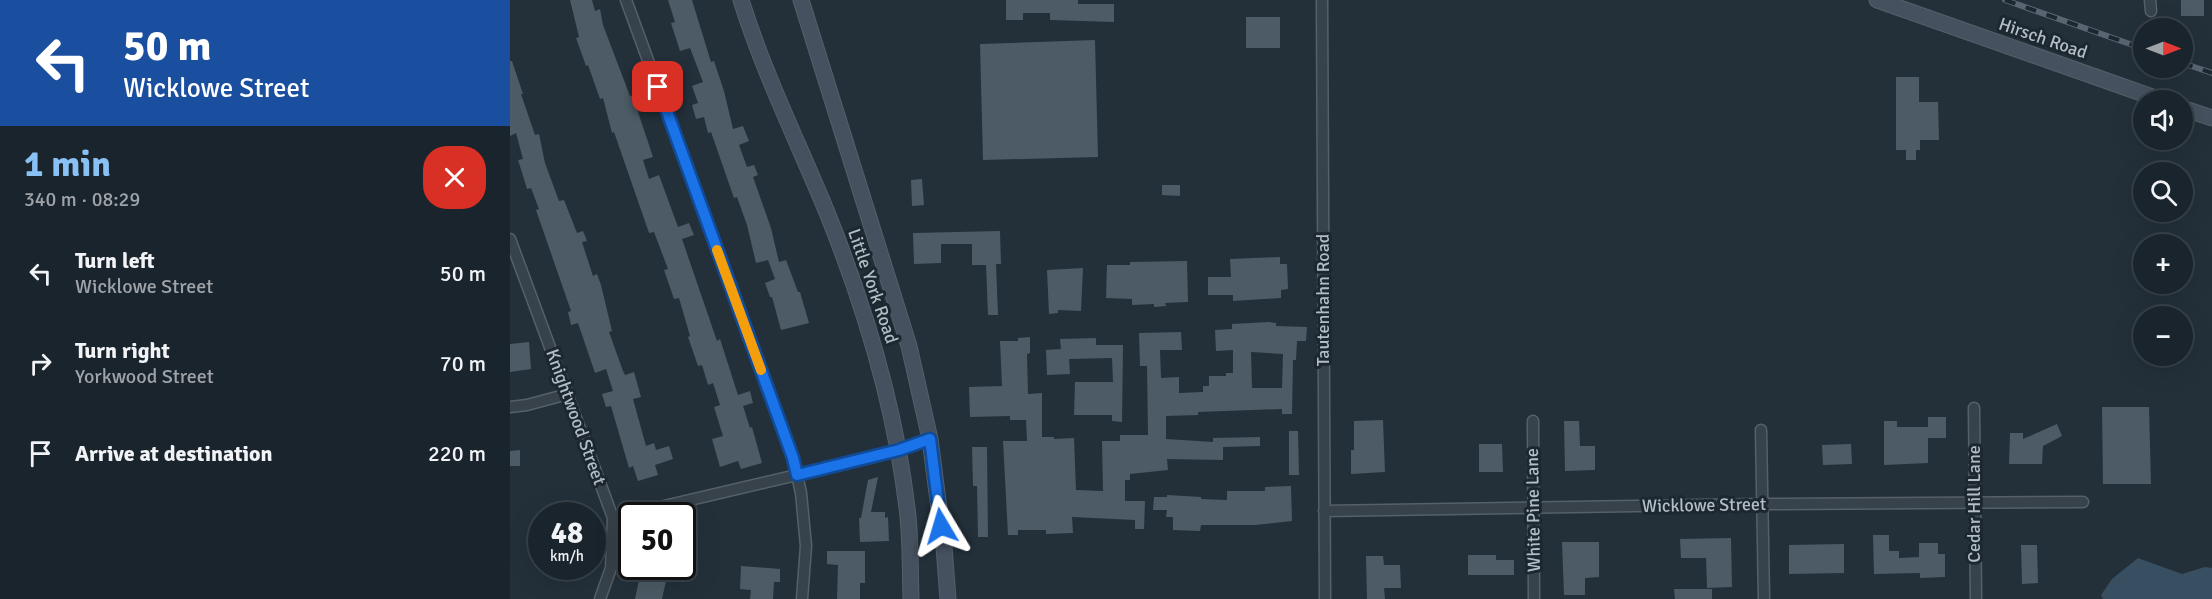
<!DOCTYPE html>
<meta charset="utf-8">
<style>
:root{--surface:#1a242c;--page:#273038;--text:#f1f3f6;--muted:#9fa4a9;--line:#384148;--accent:#89c1f4}
body{margin:0;font-family:Signika,sans-serif;background:var(--page);color:var(--text);height:100vh;display:flex;flex-direction:column;font-size:22px;white-space:nowrap}
*{box-sizing:border-box;margin:0}
p{font-size:20px;color:var(--muted)}
.icon{flex:none;width:33px;height:33px;fill:none;stroke:currentColor;stroke-width:2;stroke-linecap:round;stroke-linejoin:round}
.map{position:relative;flex:1;overflow:hidden}
.panel{display:flex;flex-direction:column;background:var(--surface);width:510px}
.panel>*{flex:none}
.guide{background:#1a4fa0;color:#fff;overflow:hidden}
.needle{width:39px;rotate:90deg}
.fabs{position:absolute;left:1623px;top:18px;display:grid;gap:12px}
.fabs a{display:grid;place-items:center;width:60px;height:60px;border-radius:50%;background:var(--surface);box-shadow:0 6px 24px #0002,0 0 0 2px var(--line);font-size:30px}
.speed{position:absolute;left:18px;top:502px;display:flex;gap:12px;font-size:30px;font-weight:700;text-align:center}
.speed>*{display:grid;place-content:center;width:78px;height:78px;border-radius:50%;background:var(--surface);box-shadow:0 6px 24px #0002,0 0 0 2px var(--line);line-height:1}
.speed small{font-size:15px;font-weight:400}
.speed .limit{border:3px solid #111;border-radius:9px;background:#fff;color:#111}
.pin{position:absolute;display:grid;place-items:center;width:51px;height:51px;color:#fff;margin:-26px;border-radius:12px;box-shadow:0 3px 9px #0006}
.me{position:absolute;width:66px;margin:-33px;rotate:353deg;stroke-linejoin:round;filter:drop-shadow(0 0 4px #0008)}
.turn{display:flex;align-items:center;gap:21px;height:126px;padding:0 24px;font-size:27px}
.turn .icon{width:78px;height:78px;stroke-width:2.5}
.turn b{display:block;font-size:42px;line-height:51px}
.round{display:grid;place-items:center;flex:none;width:63px;height:63px;border-radius:24px;background:var(--page)}
.head{display:flex;align-items:center;justify-content:space-between;height:102px;padding:0 24px}
h1{font-size:36px;font-weight:700;line-height:45px;color:var(--accent)}
ul{padding:0;list-style:none}
li{display:flex;align-items:center;gap:18px;height:90px;padding:0 24px}
li div{flex:1}
li b{display:block;font-size:22px}
li em{font-style:normal}
main{display:flex;flex:1;min-height:0}
.map>svg:first-child{display:block}
</style>
<main>
<section class="panel">
<div class="guide">
<div class="turn"><svg class="icon" aria-label="left" viewBox="0 0 24 24"><path d="M17 20v-9H6M10 6l-5 5 5 5"/></svg><div><b>50 m</b>Wicklowe Street</div></div>
</div>
<div class="head"><div><h1>1 min</h1><p>340 m · 08:29</p></div><a class="round" style="background:#d93025;color:#fff"><svg class="icon" aria-label="close" viewBox="0 0 24 24"><path d="M6 6l12 12M18 6L6 18"/></svg></a></div>
<ul>
<li><svg class="icon" aria-label="left" viewBox="0 0 24 24"><path d="M17 20v-9H6M10 6l-5 5 5 5"/></svg><div><b>Turn left</b><p>Wicklowe Street</p></div><em>50 m</em></li>
<li><svg class="icon" aria-label="right" viewBox="0 0 24 24"><path d="M7 20v-9h11M14 6l5 5-5 5"/></svg><div><b>Turn right</b><p>Yorkwood Street</p></div><em>70 m</em></li>
<li><svg class="icon" aria-label="arrive" viewBox="0 0 24 24"><path d="M6 21V4h12l-3 4 3 4H6"/></svg><div><b>Arrive at destination</b></div><em>220 m</em></li>
</ul>
</section>
<div class="map">
<svg width="1702" height="599" viewBox="0 0 1702 599">
<rect width="100%" height="100%" fill="#23303a"/>
<!-- water -->
<path fill="#374f61" d="M1628 558 1672 574 1695 567 1702 568V599H1593L1591 595 1602 579Z"/>
<!-- building -->
<path fill="#4c5b65" fill-rule="evenodd" d="M60 0H82L85 11 90 9 93 25 120 96 125 95 129 108 127 109 143 157 133 160 139 179 149 175 168 227 179 223 184 235 172 239 207 341 210 339 228 395 240 391 243 403 233 406 240 428 242 427 252 463 231 469 228 461 210 467 202 439 213 436 204 407 210 405 203 383 198 385 192 365 188 366 178 337 180 336 169 298 164 299 154 270 158 269 144 232 139 233 104 132 102 133 93 98 90 99 78 65 76 66 66 38 69 37Z
M158 0H182L201 62 204 61 214 91 223 129 233 126 239 141 229 145 237 167 244 165 248 175 243 177 261 228 269 262 276 260 288 292H290L299 323 271 330 262 297H260L255 283 265 279 258 260 246 263 237 225 227 197 224 198 201 132 198 133 194 117 186 119 182 105 188 103 182 86 193 82 180 48 170 51 161 23 165 22Z
M496 0H568V4H604V22L540 20V13H513V20H496Z
M1671 0H1694V16H1671Z
M736 17H770V48H736Z
M585 40 588 157 473 160 470 44Z
M0 61H2L13 94H11L25 135 29 134 35 163 49 201 54 200 67 233 73 231 77 241 72 242 83 276 87 274 91 285 102 331 99 332 113 371 115 375 124 372 131 397 123 399 136 446 144 443 146 450 159 446 163 459 145 465 148 475 128 481 123 466 119 468 101 406 96 407 92 394 103 391 96 369 85 373 68 323 61 325 58 312 61 311 26 210 29 209 21 188 17 189 14 179 8 160 13 159 6 133 0 136Z
M1386 77H1409V102H1428L1429 140H1410V150H1406V160H1396V150H1386Z
M412 179 414 205 402 206 401 180Z
M652 185H670V196L652 195Z
M490 231 491 264H486L488 315H478L476 265H462V244H431V263L404 264 403 233Z
M770 257V264H777L778 289 771 290V298L723 301V295H698V277H721L720 259Z
M677 261 678 302 655 303 656 306 644 307V304L622 305V299L596 298 597 265H620V262Z
M573 268 571 311 548 310V313L539 314 537 270Z
M759 322 766 323V326L797 327 796 341H787L786 360H783L782 414H772V409L688 412V415L656 416V439L703 442V438L750 437V446L713 447V460L657 459 658 470 620 474V480H615V501H635L634 529H625V520L562 517 563 533 536 534V530H508V535H498L493 441H517L516 420H500V416L460 417 459 387 492 386 490 341H508V338L520 337V353L517 354 518 394 532 393V437H544V439L564 438 566 490 593 491 592 441H610V435H638L637 366H630L629 333 671 332 672 350H650L651 378 669 377V393L693 392V386H699V376H716V373H723V350L706 351 705 330 722 329V324ZM741 352 773 354 772 388H742Z
M586 338V345H613L612 422 602 421V415H564L565 382H603L602 358 559 359 560 374 537 375 536 350 551 349 550 339Z
M19 342 21 369 0 372V344Z
M1592 407H1639L1641 484H1593Z
M1418 417H1436V438H1418V463L1374 465V421H1387V427H1418Z
M873 420 875 472 841 474V450H844V421Z
M1054 421H1069L1070 446H1085V470L1055 471Z
M1547 424 1552 436 1533 446 1532 464H1499L1500 433H1513V439Z
M779 431H788L789 475H779Z
M969 444H992L993 472H969Z
M1341 444 1342 464 1313 465 1312 445Z
M462 447H477L478 537H468L467 486H463Z
M10 450V466H0V451Z
M368 477 361 512H375V518L378 517 379 541 350 542 349 518H351L358 480Z
M781 486 782 521 745 525H691L690 531 663 530V517H656L657 510H643L644 497H657V495L691 497V499L717 500V491H755V487Z
M172 527H183V542H172Z
M1363 535H1379V551H1389V558L1409 557V543H1428V554H1435V577L1410 578V573L1364 574Z
M1221 538 1222 587 1197 588 1196 558H1171L1170 539Z
M1052 542H1089V577L1075 578V595H1054Z
M1334 544V573L1279 574V545Z
M1511 545H1527L1528 583 1512 584Z
M317 551H355V583H350V599H327L328 565 317 564Z
M958 555H986V560H1004V575H958Z
M856 556H873L874 565H890L891 588H874L875 599H857Z
M231 566 270 569V582H264L263 599H240L241 590 230 589Z
M127 567 158 572 152 599H125L129 580 124 579Z
M1164 589H1202V599H1165Z"/>
<g fill="none" stroke-linecap="round" stroke-linejoin="round">
<!-- minor casing -->
<g stroke="#556069" stroke-width="13">
<path id="minor" d="M116 0 283 457 291 493 296 546 292 599
M812 0 815 599
M1640 0 1641 11
M0 239 103 518 101 568 90 599
M0 407 17 405 58 394
M1464 408 1466 599
M1023 421 1024 599
M1251 430 1254 599
M814 511 1253 504 1573 502
M103 518 368 456 420 439"/>
</g>
<!-- secondary casing -->
<g stroke="#556069" stroke-width="17">
<path id="secondary" d="M231 0C254 74 289 144 318 215 356 310 385 406 397 508 401 538 400 569 401 599
M291 0 399 346 420 439 434 547 438 599
M1367 0 1651 100
M1672 108 1702 118"/>
</g>
<!-- minor -->
<use href="#minor" stroke="#37424b" stroke-width="10"/>
<!-- secondary -->
<use href="#secondary" stroke="#45515e" stroke-width="15"/>
<!-- rail casing -->
<g stroke="#596672" stroke-width="6">
<path id="rail" d="M1495 0 1634 49
M1672 63 1702 73"/>
</g>
<!-- rail -->
<use href="#rail" stroke="#1c2730" stroke-width="4" stroke-dasharray="11" stroke-linecap="butt"/>
</g>
<g fill="none" stroke-linecap="round" stroke-linejoin="round">
<!-- route casing -->
<g stroke="#114b97" stroke-width="15">
<path id="route" d="M148 87 283 458 287 475 389 450 420 439 431 526"/>
</g>
<!-- route -->
<use href="#route" stroke="#1a73e8" stroke-width="10"/>
<!-- slow -->
<path stroke="#f59e0b" stroke-width="10" d="M207 250 251 370"/>
</g>
<g text-anchor="middle" dominant-baseline="central" stroke-width="6" stroke-linejoin="round" paint-order="stroke">
<!-- street labels -->
<g font-size="18" fill="#b2bdc6" stroke="#1c2730">
<text transform="translate(1533 38) rotate(19)">Hirsch Road</text>
<text transform="translate(363 286) rotate(71)">Little York Road</text>
<text transform="translate(813 300) rotate(-90)">Tautenhahn Road</text>
<text transform="translate(66 417) rotate(70)">Knightwood Street</text>
<text transform="translate(1464 504) rotate(-90)">Cedar Hill Lane</text>
<text transform="translate(1194 505) rotate(-1)">Wicklowe Street</text>
<text transform="translate(1023 510) rotate(-91)">White Pine Lane</text>
</g>
</g>
</svg>
<div class="fabs">
<a><svg class="needle" viewBox="-14 -14 28 28"><path d="M0-13l5 13h-10z" fill="#e53935"/><path d="M0 13l5-13h-10z" fill="#9fa4a9"/></svg></a>
<a><svg class="icon" aria-label="sound" viewBox="0 0 24 24"><path d="M4 9h4l5-4v14l-5-4H4zM17 9q2 3 0 6"/></svg></a>
<a><svg class="icon" aria-label="search" viewBox="0 0 24 24"><circle cx="10" cy="10" r="6"/><path d="M15 15l6 6"/></svg></a>
<a>+</a>
<a>−</a>
</div>
<div class="speed"><div>48<small>km/h</small></div><div class="limit">50</div></div>
<div class="pin" style="left:148px;top:87px;background:#d93025"><svg class="icon" aria-label="arrive" viewBox="0 0 24 24"><path d="M6 21V4h12l-3 4 3 4H6"/></svg></div>
<svg class="me" style="left:431px;top:526px" viewBox="-20 -20 40 40"><path d="M0-17L14 15 0 8-14 15z" fill="#1a73e8" stroke="#fff" stroke-width="4"/></svg>
</div>
</main>
